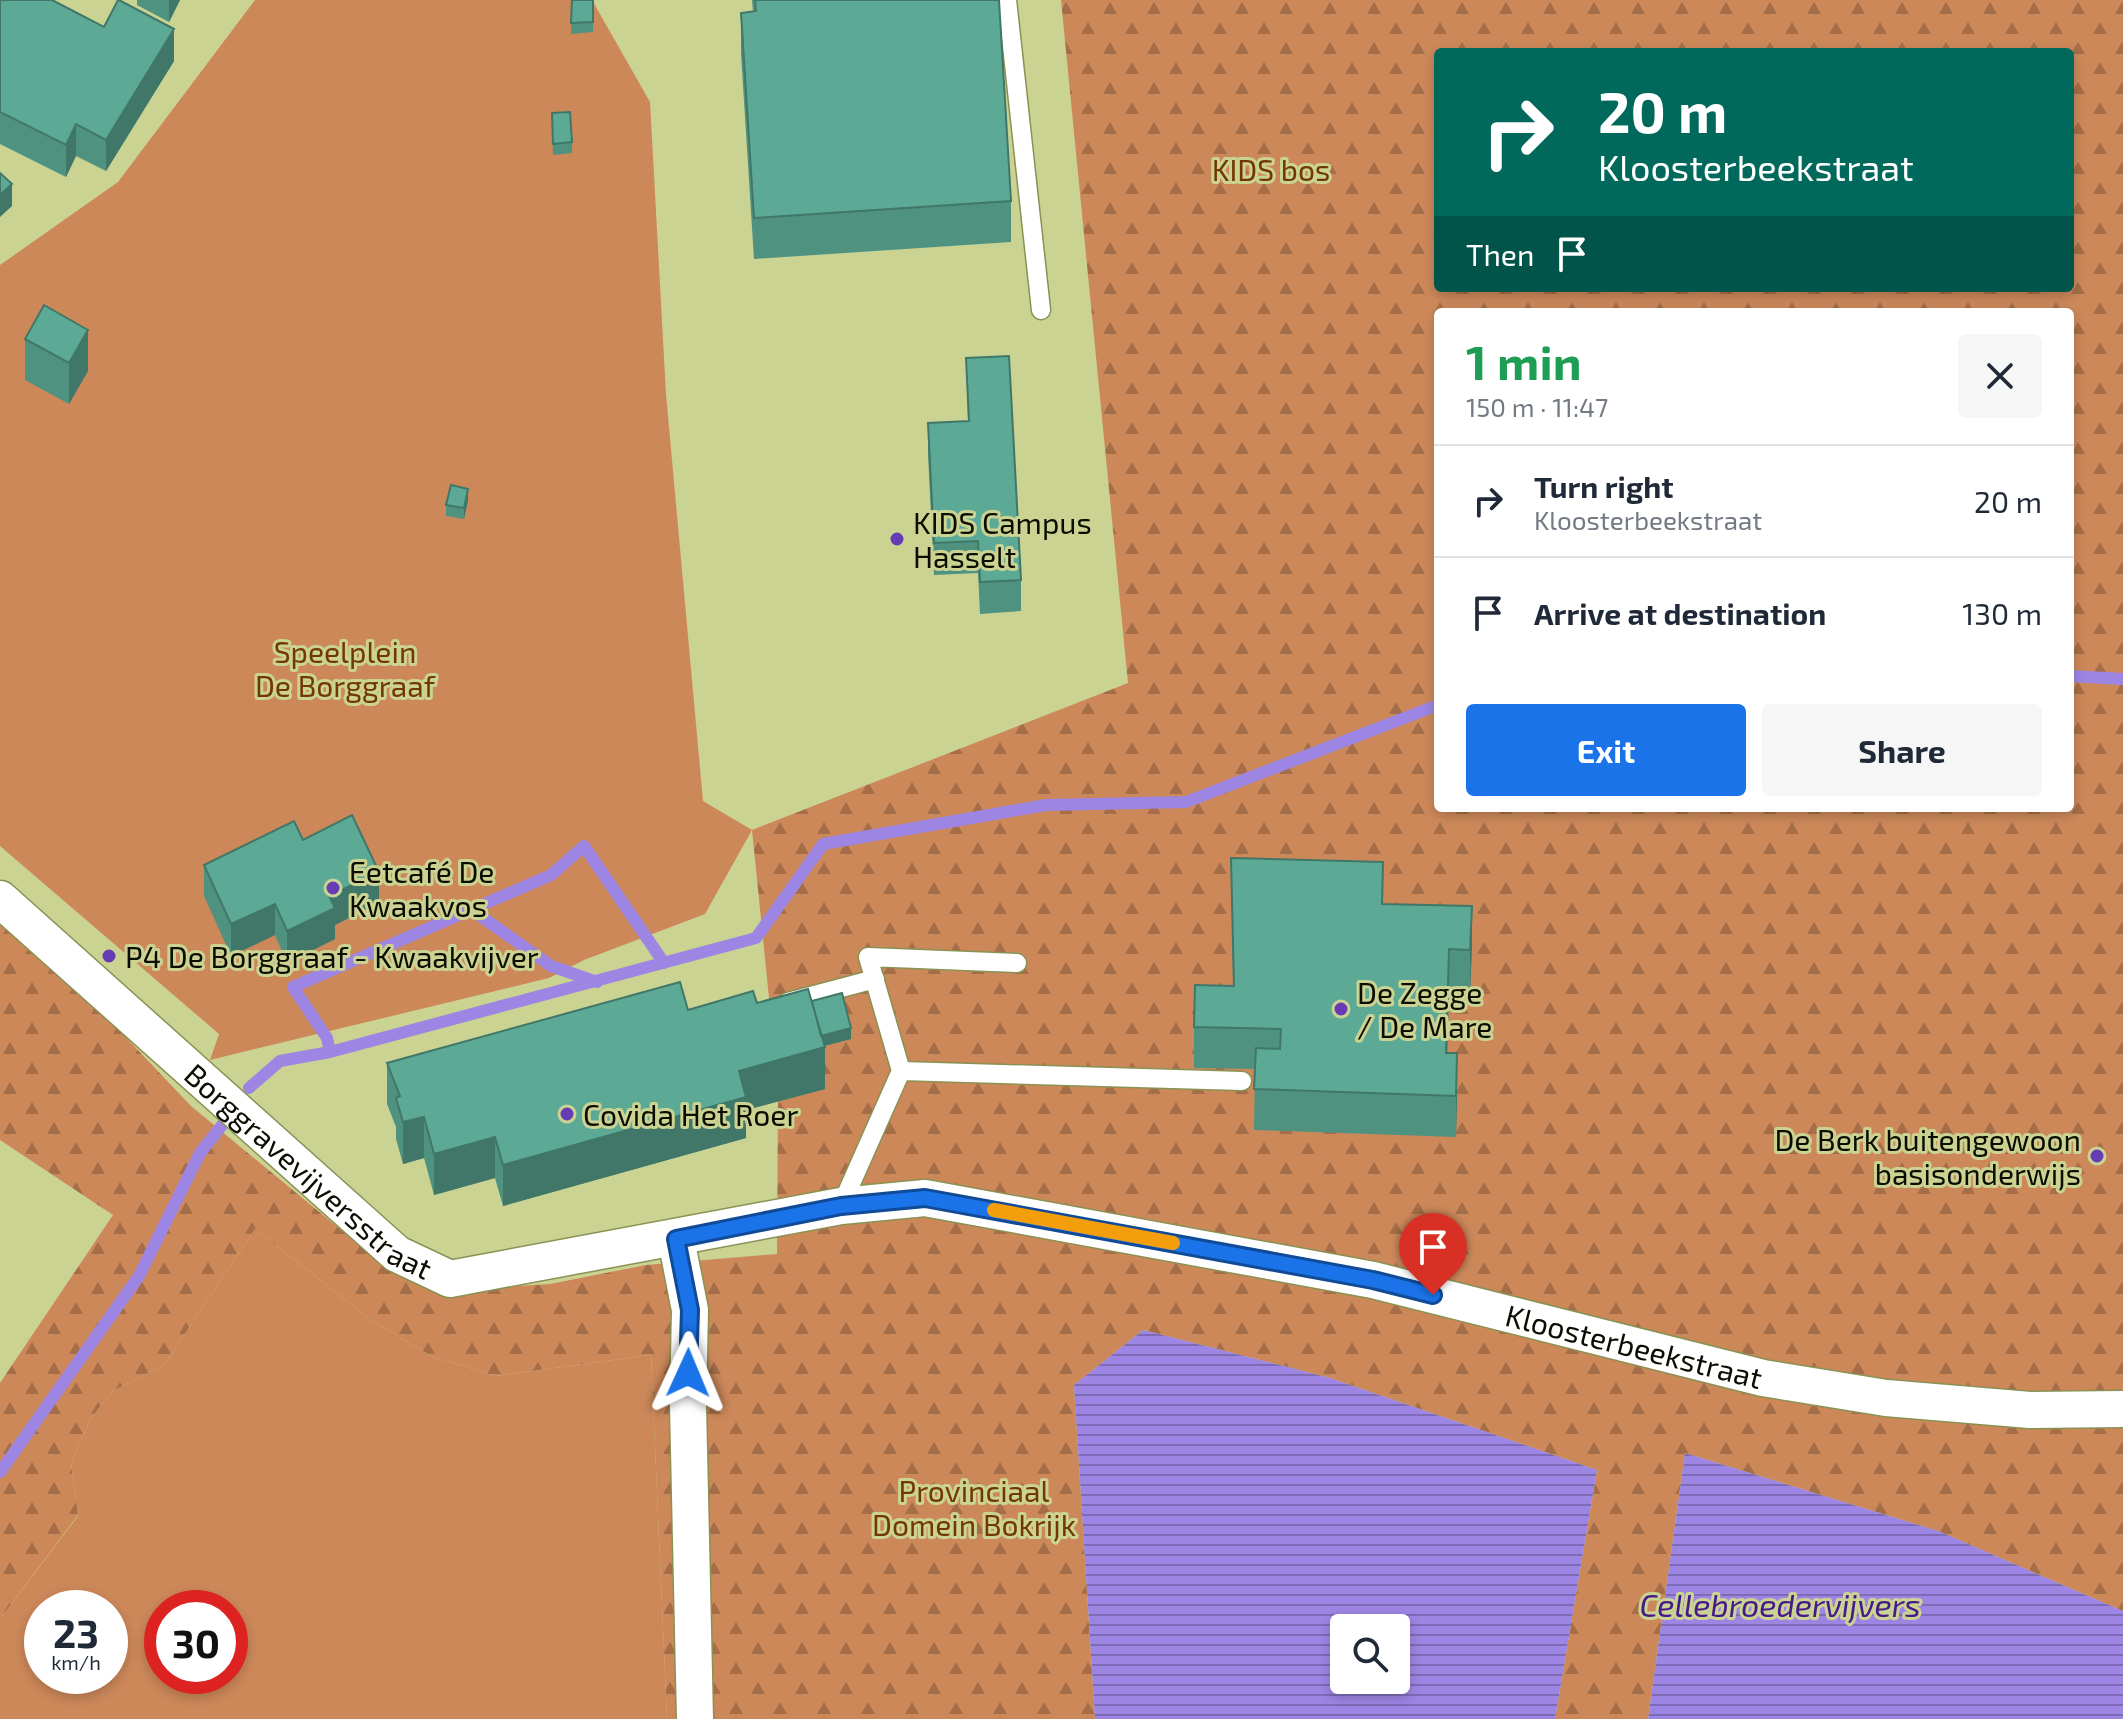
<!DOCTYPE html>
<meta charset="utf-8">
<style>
:root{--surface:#fff;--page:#f6f6f7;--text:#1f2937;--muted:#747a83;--line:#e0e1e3;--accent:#1a73e8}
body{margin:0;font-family:"Exo 2",sans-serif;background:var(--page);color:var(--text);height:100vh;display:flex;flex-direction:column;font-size:30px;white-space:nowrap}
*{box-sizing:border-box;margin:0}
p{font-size:26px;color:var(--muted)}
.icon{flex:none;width:44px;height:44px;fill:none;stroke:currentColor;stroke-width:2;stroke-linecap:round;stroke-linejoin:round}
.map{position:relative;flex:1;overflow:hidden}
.sheet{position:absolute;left:1434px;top:308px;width:640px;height:504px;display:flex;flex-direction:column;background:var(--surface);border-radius:8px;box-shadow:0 4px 12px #0003}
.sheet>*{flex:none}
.guide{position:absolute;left:1434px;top:48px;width:640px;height:244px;border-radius:8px;box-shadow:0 4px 12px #0003;background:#00695c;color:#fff;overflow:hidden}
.buttons{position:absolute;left:1330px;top:1614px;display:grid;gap:16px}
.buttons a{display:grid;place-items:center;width:80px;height:80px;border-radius:8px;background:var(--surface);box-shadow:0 4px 12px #0003;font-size:40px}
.speed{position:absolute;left:24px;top:1590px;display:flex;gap:16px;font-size:40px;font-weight:700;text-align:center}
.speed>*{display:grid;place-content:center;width:104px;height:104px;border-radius:50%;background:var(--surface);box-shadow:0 4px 12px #0003;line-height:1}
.speed small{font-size:20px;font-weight:400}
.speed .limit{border:12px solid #d22;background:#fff;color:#111}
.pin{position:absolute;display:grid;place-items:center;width:68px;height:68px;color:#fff;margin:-82px -34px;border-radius:50% 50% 50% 0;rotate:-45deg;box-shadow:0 0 8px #0007}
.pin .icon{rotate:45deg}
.me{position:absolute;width:88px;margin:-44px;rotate:1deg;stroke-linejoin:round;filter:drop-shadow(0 0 6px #0008)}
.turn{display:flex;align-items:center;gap:28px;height:168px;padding:0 32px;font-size:36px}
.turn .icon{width:104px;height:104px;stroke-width:2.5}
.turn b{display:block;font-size:56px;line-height:68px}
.then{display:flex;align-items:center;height:76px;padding:0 32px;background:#0003;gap:16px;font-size:30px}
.round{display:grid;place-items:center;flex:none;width:84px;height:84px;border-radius:8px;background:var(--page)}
.headline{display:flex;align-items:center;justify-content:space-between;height:136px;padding:0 32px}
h1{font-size:48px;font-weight:700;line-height:60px;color:#1e9e55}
.primary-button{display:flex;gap:16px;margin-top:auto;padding:16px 32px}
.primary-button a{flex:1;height:92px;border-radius:8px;background:var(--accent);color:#fff;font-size:32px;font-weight:700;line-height:92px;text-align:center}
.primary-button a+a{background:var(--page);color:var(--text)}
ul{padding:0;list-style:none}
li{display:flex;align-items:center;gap:24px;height:112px;padding:0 32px;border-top:2px solid var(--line)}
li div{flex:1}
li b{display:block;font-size:30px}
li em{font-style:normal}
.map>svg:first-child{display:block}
</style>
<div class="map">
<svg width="2123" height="1719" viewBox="0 0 2123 1719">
<defs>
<pattern id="forest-firs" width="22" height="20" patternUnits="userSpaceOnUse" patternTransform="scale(2)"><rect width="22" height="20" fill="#cd885a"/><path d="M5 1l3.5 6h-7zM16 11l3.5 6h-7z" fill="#a56e48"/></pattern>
<pattern id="water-rules" width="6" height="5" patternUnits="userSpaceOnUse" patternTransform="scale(2)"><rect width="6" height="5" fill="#9d85e4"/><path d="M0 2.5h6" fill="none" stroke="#7e6bb6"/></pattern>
</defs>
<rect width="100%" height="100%" fill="#cbd393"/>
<!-- green -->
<path fill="#cd885a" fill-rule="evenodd" d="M255 0H592L650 102 666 394 703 801 752 830 705 914 584 960 549 978 210 1060 219 1034 0 846V265L118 182Z
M255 1229 371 1320 431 1356 495 1376 651 1355 667 1719H0V1619L78 1516 71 1463 91 1418 113 1391 164 1365ZM42 1608H110V1676H42ZM162 1608H230V1676H162Z"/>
<!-- forest -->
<path fill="url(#forest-firs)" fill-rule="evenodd" d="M1061 0H2123V1611L1938 1531 1685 1453 1648 1719H1555L1597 1470 1330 1378 1143 1330 1074 1385 1095 1719H667L651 1355 495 1376 431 1356 371 1320 255 1229 164 1365 113 1391 91 1418 71 1463 78 1515 0 1619V1383L113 1215 0 1140V910L23 929 191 1106 392 1272 465 1289 550 1284 646 1265 777 1254 778 1087 752 830 1128 683ZM1438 52H2070V288H1438ZM1438 312H2070V808H1438Z"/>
<!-- water -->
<path fill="url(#water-rules)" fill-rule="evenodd" d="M1143 1330 1330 1378 1597 1470 1555 1719H1095L1074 1385ZM1344 1628H1396V1680H1344Z
M1685 1453 1938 1531 2123 1611V1719H1648Z"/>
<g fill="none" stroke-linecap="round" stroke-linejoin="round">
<!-- stream -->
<path stroke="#9d85e4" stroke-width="12" d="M2070 676 2123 679
M472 910 551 966 597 982
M330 1052 327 1038 293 987 551 875 584 846 664 963
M249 1088 280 1061 330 1052 756 938 823 844 1046 805 1186 802 1438 705
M0 1472 139 1276 200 1153 223 1124"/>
<!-- service casing -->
<g stroke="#8a9153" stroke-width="21">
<path id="service" d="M1007 0 1041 310
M788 1002 875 979
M901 1071 868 957 1017 963
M841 1206 901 1071 1242 1081"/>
</g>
<!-- minor casing -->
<g stroke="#8a9153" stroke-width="39">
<g id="minor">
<path id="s1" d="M0 899 397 1254 450 1279 841 1206 925 1198 1373 1280 1763 1378 1886 1398 2030 1410 2123 1409"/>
<path d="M676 1239 690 1310 688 1405 695 1719"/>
</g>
</g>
<!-- service -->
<use href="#service" stroke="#fff" stroke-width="18"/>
<!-- minor -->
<use href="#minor" stroke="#fff" stroke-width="36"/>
</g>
<!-- wall -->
<path fill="#4f9280" d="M0 0 104 27 174 61 106 171 76 156 66 177 0 144Z
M137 0H180L169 22 137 5Z
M572 0H593V32L571 34Z
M752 0H999L1011 201V242L754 259 741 54V13L753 12Z
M552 113 572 142V153L553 155Z
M25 339 88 371 69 404 25 380Z
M966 358 1021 580V611L980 614 978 573 934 575 928 454V423L968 421Z
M468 500 464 519 446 516V505Z
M303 840 379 903 335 925V939L287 963 275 935 231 956 204 896V865Z
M1231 858 1383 904 1472 947 1470 992 1449 990 1447 1053 1457 1094 1456 1137 1254 1130 1255 1069 1194 1068V1027L1233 986Z
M812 1001 851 1039 824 1046 825 1089 746 1110V1138L503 1206 495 1178 434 1195 424 1158 403 1164 396 1139V1127L387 1104V1063L757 1003Z"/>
<!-- shaded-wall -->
<path fill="#407768" d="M169 0H180L169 22Z
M174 29V61L106 171V140Z
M76 124V156L66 177V145Z
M12 184V206L0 217V195Z
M88 330V371L69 404V363Z
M468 489V500L464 519V508Z
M379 872V903L335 925V939L287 963V931L329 896Z
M275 904V935L231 956V924Z
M1472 906V947L1470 992V950Z
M1449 949V990L1446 1094V1053Z
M851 1028V1039L820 1047V1036Z
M825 1047V1089L746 1110V1138L503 1206V1165L739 1071Z
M1457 1053V1094L1456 1137V1096Z
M424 1117V1158L403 1164V1122Z
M495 1137V1178L434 1195V1154Z"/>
<!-- building -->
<path fill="#5caa95" stroke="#407768" stroke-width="2" d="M0 0H52L104 27 118 0H119L174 29 106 140 76 124 66 145 0 112Z
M572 0H593V22L571 23Z
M755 0H999L1011 201 754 218 741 13 756 11Z
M570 112 572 142 553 144 552 113Z
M0 173 12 184 0 195Z
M44 305 88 330 69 363 25 339Z
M1009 356 1021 580 980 582 978 541 934 543 928 423 969 421 966 358Z
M451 485 468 489 464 508 446 505Z
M352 815 379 872 329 896 335 908 287 931 275 904 231 924 204 865 294 821 303 840Z
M1231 858 1383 862 1382 904 1472 906 1470 950 1449 949 1446 1053H1457L1456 1096 1254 1089 1256 1048 1280 1049 1281 1029 1194 1027 1195 985 1234 986Z
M680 982 688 1010 753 991 757 1003 808 989 825 1047 739 1071 746 1097 503 1165 495 1137 434 1154 424 1117 403 1122 396 1098 400 1096 387 1063Z
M842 993 851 1028 821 1036 812 1001Z"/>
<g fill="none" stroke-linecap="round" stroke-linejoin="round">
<!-- route casing -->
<g stroke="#114b97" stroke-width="20">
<path id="route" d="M688 1373 690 1310 676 1239 841 1206 925 1198 1373 1280 1433 1295"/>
</g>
<!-- route -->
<use href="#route" stroke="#1a73e8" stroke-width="14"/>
<!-- slow -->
<path stroke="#f59e0b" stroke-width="14" d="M994 1210 1173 1243"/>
</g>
<!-- markers -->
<g fill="#653cb4" stroke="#cbd393" stroke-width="3">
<circle cx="897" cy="539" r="8"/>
<circle cx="333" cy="888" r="8"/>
<circle cx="109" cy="956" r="8"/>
<circle cx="1341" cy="1009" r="8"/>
<circle cx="567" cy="1114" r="8"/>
<circle cx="2097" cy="1156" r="8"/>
</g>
<g text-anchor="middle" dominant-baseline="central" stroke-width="6" stroke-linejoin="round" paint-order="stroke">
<!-- park labels -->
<g font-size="30" fill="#733802" stroke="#cbd393">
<text x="1271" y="169">KIDS bos</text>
<text x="345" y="651">Speelplein<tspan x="345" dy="34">De Borggraaf</tspan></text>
<text x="974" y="1490">Provinciaal<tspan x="974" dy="34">Domein Bokrijk</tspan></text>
</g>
<!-- poi labels -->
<g font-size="30" fill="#0c0d00" stroke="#cbd393" text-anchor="start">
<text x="913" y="522">KIDS Campus<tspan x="913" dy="34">Hasselt</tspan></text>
<text x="349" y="871">Eetcafé De<tspan x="349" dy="34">Kwaakvos</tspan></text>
<text x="125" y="956">P4 De Borggraaf - Kwaakvijver</text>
<text x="1357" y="992">De Zegge<tspan x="1357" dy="34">/ De Mare</tspan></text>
<text x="583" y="1114">Covida Het Roer</text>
<text x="2081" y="1139" text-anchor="end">De Berk buitengewoon<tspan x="2081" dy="34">basisonderwijs</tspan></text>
</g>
<!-- street labels -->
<g font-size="30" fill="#0c0d00" stroke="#cbd393">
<text stroke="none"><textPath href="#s1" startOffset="412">Borggravevijversstraat</textPath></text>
<text stroke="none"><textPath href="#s1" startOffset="1798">Kloosterbeekstraat</textPath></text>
</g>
<!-- water labels -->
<g font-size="32" font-style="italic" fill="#461989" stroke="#cbd393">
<text x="1780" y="1604">Cellebroedervijvers</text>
</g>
</g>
</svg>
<div class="buttons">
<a><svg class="icon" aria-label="search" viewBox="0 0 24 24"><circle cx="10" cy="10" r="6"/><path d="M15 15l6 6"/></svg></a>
</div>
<div class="speed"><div>23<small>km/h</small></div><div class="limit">30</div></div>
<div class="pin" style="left:1433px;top:1295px;background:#d93025"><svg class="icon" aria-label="arrive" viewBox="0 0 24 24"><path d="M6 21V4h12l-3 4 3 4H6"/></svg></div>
<svg class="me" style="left:688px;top:1373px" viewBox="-20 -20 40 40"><path d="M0-17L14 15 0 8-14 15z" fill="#1a73e8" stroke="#fff" stroke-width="4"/></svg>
<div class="guide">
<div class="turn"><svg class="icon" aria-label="right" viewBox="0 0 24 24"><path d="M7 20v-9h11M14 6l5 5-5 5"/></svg><div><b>20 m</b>Kloosterbeekstraat</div></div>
<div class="then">Then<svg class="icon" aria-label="arrive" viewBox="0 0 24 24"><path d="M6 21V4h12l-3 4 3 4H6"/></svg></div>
</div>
<section class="sheet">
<div class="headline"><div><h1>1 min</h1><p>150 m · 11:47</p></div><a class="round"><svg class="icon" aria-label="close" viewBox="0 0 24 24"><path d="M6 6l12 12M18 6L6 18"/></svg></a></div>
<ul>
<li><svg class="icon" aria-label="right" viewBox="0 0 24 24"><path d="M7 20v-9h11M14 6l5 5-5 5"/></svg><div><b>Turn right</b><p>Kloosterbeekstraat</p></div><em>20 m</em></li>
<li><svg class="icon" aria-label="arrive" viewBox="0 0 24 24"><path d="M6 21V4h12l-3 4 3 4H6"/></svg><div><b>Arrive at destination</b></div><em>130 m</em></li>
</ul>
<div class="primary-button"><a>Exit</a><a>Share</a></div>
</section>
</div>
